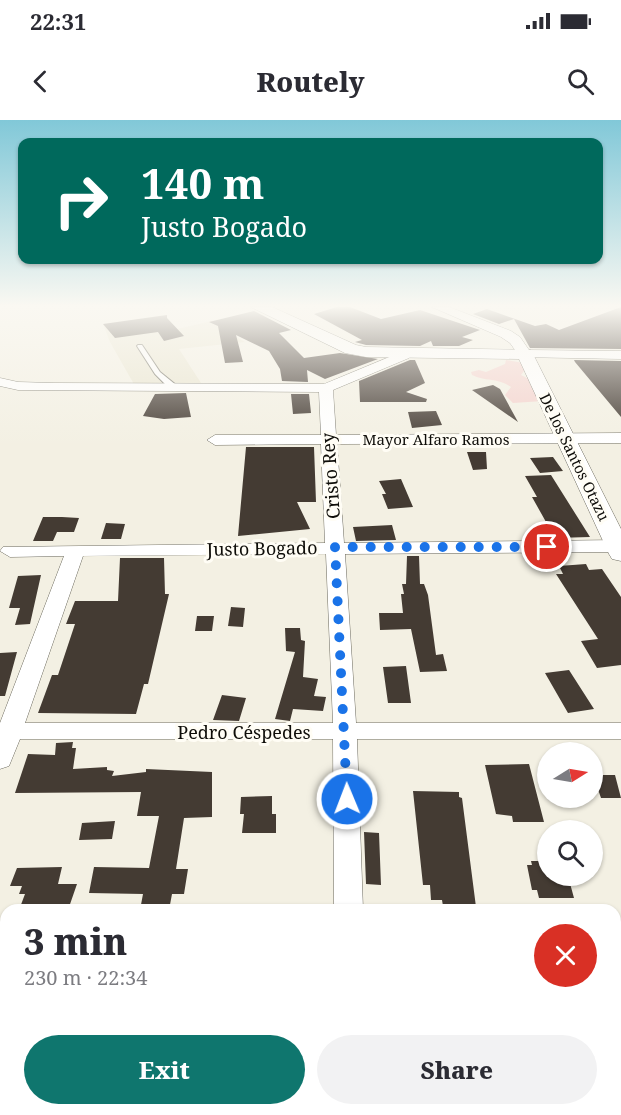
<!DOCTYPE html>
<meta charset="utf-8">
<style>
:root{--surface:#fff;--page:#f2f2f3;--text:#2b2b33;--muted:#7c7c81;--accent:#0f766e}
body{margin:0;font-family:"Noto Serif",serif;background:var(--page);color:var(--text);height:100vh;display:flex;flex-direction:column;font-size:22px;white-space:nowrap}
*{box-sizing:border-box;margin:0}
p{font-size:20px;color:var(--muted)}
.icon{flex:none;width:33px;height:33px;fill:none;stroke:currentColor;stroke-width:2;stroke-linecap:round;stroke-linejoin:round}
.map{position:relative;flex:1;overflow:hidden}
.panel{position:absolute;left:0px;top:784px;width:621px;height:212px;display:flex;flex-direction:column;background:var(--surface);border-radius:18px 18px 0 0;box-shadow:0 2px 4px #0004}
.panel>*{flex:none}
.banner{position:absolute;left:18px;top:18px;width:585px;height:126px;border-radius:12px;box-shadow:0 2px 4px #0004;background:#00695c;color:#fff;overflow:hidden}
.needle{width:39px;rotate:79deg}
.controls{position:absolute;left:537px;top:622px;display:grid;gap:12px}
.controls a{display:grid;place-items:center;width:66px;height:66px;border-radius:50%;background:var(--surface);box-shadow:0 2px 4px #0004;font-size:30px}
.pin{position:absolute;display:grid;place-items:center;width:51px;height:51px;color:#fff;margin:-26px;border:3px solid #fff;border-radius:50%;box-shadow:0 2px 6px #0007}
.me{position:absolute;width:66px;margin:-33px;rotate:359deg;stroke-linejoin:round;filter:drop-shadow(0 0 4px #0008)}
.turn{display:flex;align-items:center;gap:21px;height:126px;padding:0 24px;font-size:27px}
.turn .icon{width:78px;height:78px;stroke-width:2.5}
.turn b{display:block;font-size:42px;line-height:51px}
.round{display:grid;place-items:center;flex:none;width:63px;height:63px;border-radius:32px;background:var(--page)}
.summary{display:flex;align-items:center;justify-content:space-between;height:102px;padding:0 24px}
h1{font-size:36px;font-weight:800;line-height:45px}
.action{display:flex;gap:12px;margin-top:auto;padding:12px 24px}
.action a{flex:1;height:69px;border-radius:36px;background:var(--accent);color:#fff;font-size:24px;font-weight:800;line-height:69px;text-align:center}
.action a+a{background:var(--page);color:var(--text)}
.status{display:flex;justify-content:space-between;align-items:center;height:42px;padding:0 30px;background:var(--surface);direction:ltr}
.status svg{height:16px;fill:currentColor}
header{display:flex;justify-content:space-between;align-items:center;height:78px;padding:0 24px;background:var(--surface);font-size:27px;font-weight:800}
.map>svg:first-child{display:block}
</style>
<div class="status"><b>22:31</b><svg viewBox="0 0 49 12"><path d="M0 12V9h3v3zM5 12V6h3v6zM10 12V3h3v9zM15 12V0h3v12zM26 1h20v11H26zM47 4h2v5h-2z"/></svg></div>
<header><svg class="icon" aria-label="back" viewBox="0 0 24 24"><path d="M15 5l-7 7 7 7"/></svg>Routely<svg class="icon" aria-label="search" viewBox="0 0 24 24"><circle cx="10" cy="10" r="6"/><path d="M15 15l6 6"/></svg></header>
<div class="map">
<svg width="621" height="995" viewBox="0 0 621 995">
<rect width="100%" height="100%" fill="#f3f0e3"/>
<!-- built -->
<path fill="#e9e5d0" d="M255 191 265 196 221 208 245 222 179 229 203 266H135L110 222 103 204 164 195 177 209Z"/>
<!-- green -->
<path fill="#f4d2cd" d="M506 240 529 244 521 255 529 259 530 265 538 267 543 281 513 283 505 275 511 267C497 257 485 262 472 255L471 252 479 250 486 252 505 244Z"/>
<!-- building -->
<path fill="#443b33" d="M337 187H350L381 199 420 190 480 210 462 217 473 220 459 226H433L431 221 420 226 366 225 355 222 362 220 314 194Z
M621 187V229L530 228 514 199 499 204 473 194 487 189 535 206 546 204 559 210Z
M254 191 291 210 279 213 304 238 340 233 378 239 325 259 307 250 308 262 282 261 280 249 269 231 236 215 243 242 225 243 218 206 209 202Z
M167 195V198L184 216 164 221 158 212 115 218 103 204Z
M410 240H415L425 263 406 272 427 279 426 282H360L359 261Z
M574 240 621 241V297L575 242Z
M493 265 500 269 518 302 472 270Z
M186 273 191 297 164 299 143 296 155 274Z
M291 274H309L311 293 293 294Z
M436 291 442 305 412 308 408 292Z
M246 327H314L316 382H297L310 409 238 416Z
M467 332H486L487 349 473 350Z
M553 337 563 351 540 353 530 338Z
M551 355 590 417 555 418 532 377H537L525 356Z
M401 359 413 387 388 389 382 374H386L379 361Z
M43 397H62L79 398 74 412H57L53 421H33Z
M106 403 125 404 121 419H101Z
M392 405 396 420 356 421 353 407Z
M407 436H419L420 464H424L428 475 436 535 443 534 447 551 420 552 411 509 380 510 379 493H403L401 474H404L402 464H406Z
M120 438H164L165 474H169L148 564H144L136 594 38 593 52 555H58L75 504H66L75 481H118Z
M586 444 589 450 602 449 621 477V545L597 548 581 521 598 519 556 454H563L559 446Z
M41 455 30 504 15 505 20 488H9L18 456Z
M231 487 245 488 243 507 228 506Z
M197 496H214L212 511H195Z
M285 508H300L301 520 305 521 303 557 318 559 314 576 326 577 323 591 293 589 290 601 275 599 295 532 286 531Z
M17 532 5 576H0V533Z
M406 546 411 583H388L383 547Z
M569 550 594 589 568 593 545 553Z
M222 575 246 578 239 601 213 600Z
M73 622 72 628H76L73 649 107 647V650L114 651 112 656 146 652V649L212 652V697L184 698 176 749H188L184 774H172L169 790H140L143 774 89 773 94 747 149 748 159 696H137L141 672 15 673 28 634 55 635 56 623Z
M529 644 544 702H513L512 696 496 694 485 645Z
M593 655H615L621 678H601Z
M413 671 459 672V677L462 678 476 787 443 786 442 780H431L430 765H423Z
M272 676V694H276V713H242L244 694H240L241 677Z
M115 701 112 719 79 720 82 703Z
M364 712 379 713 381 765 366 764Z
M531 741H548V756H568L574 778H539L537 770H532L527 745H532Z
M62 747 58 764H77L68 790H19L25 774H19L22 766H10L17 748Z"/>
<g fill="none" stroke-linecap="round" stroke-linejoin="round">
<!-- service casing -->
<g stroke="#6d6b5f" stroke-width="2">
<path id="service" d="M138 225H142L160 252 176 265V269H170L155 254 137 226Z"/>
</g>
<!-- minor casing -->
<g stroke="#6d6b5f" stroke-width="1">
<path id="minor" d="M432 187H449L511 211 520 217 529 230 621 231V239L520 237 510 223 501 217Z
M404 231 411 235 409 238 333 270 336 315 621 313V323L337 324 344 423 621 420V432L345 434 356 603H621V619H357L363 790H334L333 619H20L9 646 0 649V603L64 436 10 437 0 431 3 427 325 423 321 324 215 325 207 320 215 315H321L319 272 18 270 0 266V258L18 262 53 263 324 264ZM326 434 333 603H25L83 436Z
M0 911H6V941H0Z
M615 912H621V942H615Z
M340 990H374L375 995H339Z"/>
</g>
<!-- tertiary casing -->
<g stroke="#6d6b5f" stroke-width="1">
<path id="tertiary" d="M251 187H272L356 225 366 227 531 230 621 409V441L612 439 609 434 519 239 366 237 345 233Z"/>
</g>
<!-- service -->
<use href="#service" fill="#fff" fill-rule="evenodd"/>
<!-- minor -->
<use href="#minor" fill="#fff" fill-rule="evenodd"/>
<!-- tertiary -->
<use href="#tertiary" fill="#fff" fill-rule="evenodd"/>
</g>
<!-- sky -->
<linearGradient id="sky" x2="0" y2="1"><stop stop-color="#81c8d8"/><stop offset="0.57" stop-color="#faf8f2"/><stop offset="1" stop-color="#faf8f2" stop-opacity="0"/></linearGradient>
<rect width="621" height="326" fill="url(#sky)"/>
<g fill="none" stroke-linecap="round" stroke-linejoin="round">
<!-- route -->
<path stroke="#1a73e8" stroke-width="10" stroke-dasharray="0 18" d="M347 679 335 427H547"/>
</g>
<g text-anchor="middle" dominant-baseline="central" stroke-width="6" stroke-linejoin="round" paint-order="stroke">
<!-- far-street labels -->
<g font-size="15" fill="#0e0d09" stroke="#fffdf5">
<text x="436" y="319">Mayor Alfaro Ramos</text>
<text transform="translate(575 337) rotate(64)">De los Santos Otazu</text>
</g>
<!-- street labels -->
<g font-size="18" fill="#0e0d09" stroke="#fffdf5">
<text transform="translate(330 356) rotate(-94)">Cristo Rey</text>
<text transform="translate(262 428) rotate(-1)">Justo Bogado</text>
<text x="244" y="612">Pedro Céspedes</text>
</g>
</g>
</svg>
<div class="controls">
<a><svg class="needle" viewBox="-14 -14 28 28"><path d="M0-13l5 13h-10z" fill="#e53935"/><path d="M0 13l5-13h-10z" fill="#7c7c81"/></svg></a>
<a><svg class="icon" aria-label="search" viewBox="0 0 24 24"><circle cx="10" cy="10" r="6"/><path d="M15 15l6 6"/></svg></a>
</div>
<div class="pin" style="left:547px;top:427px;background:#d93025"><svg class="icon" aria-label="arrive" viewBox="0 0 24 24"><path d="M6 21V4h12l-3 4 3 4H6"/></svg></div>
<svg class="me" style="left:347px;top:679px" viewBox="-20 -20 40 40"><circle r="17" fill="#1a73e8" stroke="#fff" stroke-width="3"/><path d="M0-11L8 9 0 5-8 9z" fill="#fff"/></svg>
<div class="banner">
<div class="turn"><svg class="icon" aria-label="right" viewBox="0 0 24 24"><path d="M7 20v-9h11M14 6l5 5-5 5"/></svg><div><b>140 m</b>Justo Bogado</div></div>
</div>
<section class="panel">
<div class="summary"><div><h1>3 min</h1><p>230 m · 22:34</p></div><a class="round" style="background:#d93025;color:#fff"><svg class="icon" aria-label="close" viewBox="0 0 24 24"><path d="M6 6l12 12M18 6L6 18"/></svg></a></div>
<div class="action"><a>Exit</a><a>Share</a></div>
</section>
</div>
